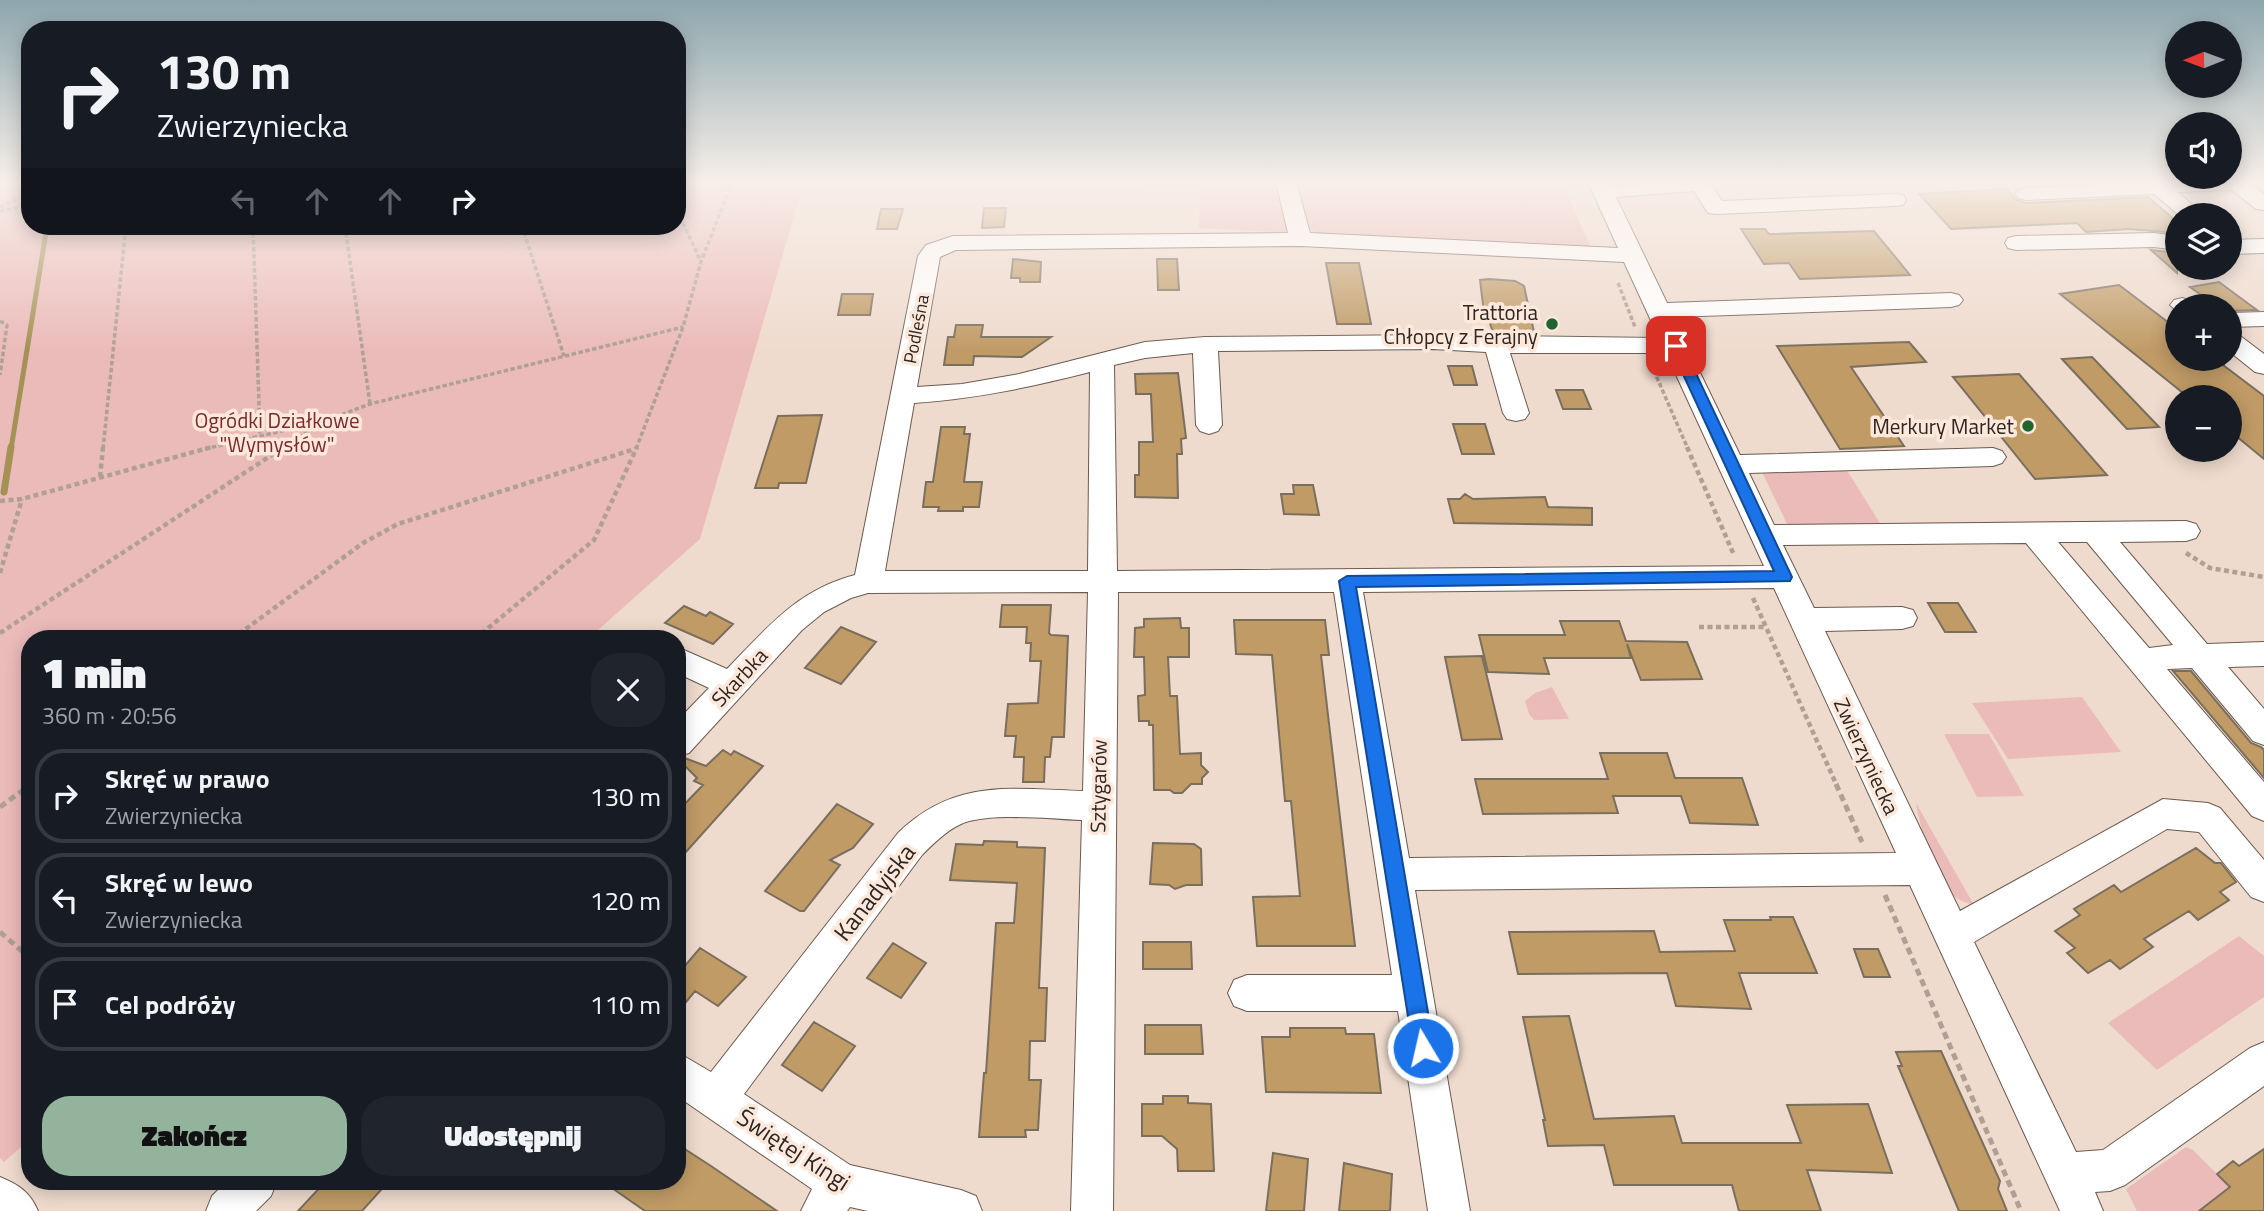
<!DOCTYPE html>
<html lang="pl">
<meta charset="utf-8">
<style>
:root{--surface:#171b24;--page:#20242c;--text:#f1f3f6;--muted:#9ea1a6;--line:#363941;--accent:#93b39d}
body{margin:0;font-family:"Titillium Web",sans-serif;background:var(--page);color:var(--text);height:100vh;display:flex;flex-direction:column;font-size:26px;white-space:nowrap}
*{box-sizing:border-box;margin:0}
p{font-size:23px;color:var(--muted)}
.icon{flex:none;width:38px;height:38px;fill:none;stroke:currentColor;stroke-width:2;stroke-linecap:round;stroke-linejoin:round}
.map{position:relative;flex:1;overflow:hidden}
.drawer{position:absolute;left:21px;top:630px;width:665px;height:560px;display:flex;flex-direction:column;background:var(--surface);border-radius:28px;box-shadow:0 4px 18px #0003}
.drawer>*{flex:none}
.top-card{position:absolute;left:21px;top:21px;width:665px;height:214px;border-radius:28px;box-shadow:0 4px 18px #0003;background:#171b24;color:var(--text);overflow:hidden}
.needle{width:46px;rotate:269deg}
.fabs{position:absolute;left:2165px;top:21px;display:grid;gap:14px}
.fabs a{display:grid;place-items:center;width:77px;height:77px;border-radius:50%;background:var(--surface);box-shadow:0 4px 18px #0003;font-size:35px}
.pin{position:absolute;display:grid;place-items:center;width:60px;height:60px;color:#fff;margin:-30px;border-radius:14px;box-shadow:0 4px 10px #0006}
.me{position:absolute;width:77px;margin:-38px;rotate:351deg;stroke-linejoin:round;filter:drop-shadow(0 0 5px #0008)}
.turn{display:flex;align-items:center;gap:24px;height:147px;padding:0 21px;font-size:32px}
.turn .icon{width:91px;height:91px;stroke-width:2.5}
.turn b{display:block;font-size:49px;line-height:60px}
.lanes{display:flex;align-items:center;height:66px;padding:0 21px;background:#0003;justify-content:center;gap:35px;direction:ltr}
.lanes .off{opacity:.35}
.round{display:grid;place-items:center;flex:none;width:74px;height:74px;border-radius:28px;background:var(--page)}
.head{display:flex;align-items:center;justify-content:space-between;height:119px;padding:0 21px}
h1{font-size:42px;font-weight:800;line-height:52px}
.primary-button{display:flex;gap:14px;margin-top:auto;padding:14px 21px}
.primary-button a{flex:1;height:80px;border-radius:28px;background:var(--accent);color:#111;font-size:28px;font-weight:800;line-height:80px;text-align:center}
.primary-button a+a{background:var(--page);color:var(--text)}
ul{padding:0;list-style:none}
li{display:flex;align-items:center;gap:21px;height:94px;margin:0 14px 10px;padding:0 7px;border:4px solid var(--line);border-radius:28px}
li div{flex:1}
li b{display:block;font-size:26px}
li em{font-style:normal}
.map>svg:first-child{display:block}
</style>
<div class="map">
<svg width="2264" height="1211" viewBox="0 0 2264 1211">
<rect width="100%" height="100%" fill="#efdbce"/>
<!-- green -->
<path fill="#ebbbba" d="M0 182H30V226H677V182H804L700 539 588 639H30V1139L4 1162 0 1158Z
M806 182H1562L1591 248 1319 234 1309 229 1279 232 1199 228 1200 191 802 196Z
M1846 469 1880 523 2176 520 2180 524 1788 526 1762 472Z
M1552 687 1569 719 1534 720 1529 714 1525 701 1535 693Z
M2082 697 2121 752 2008 759 1972 703Z
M1944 734H1989L2024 796 1977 797Z
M1916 803 1974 905C1967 903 1960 901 1954 896 1937 881 1919 826 1916 803Z
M2239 936 2264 956V997L2157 1070 2108 1023Z
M2186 1147 2193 1150 2230 1187 2204 1208 2206 1211H2137L2126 1189Z"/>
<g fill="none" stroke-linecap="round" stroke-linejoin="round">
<!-- stream-far1 -->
<path stroke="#a39155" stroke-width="5" d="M11 449 47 226"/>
<!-- stream -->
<path stroke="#a39155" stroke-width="7" d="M4 492 11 447"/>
</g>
<!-- building -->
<path fill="#c09b66" stroke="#7a6e5d" stroke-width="2" d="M2006 189 2017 200 2026 203 2148 197 2177 222V233L2129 229 2086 232 2077 223 1951 229 1919 194Z
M984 208H1006L1004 227 982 228Z
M881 209H903L897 229H877Z
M1741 229H1765L1769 234 1874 231 1910 275 1800 279 1789 263 1764 264Z
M2151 250 2177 253V273Z
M1013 259 1041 262 1040 282H1020V278H1011Z
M1157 259H1177L1179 290H1158Z
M1326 263H1359L1371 324H1337Z
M1489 279 1515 281 1524 286 1534 332H1493L1489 321H1485L1480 280Z
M2219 282 2246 302 2257 310 2230 311V306H2217L2190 287Z
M2119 285 2177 329V359H2215L2264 396V459L2230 431V397H2188L2060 294Z
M842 294H873L870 315H838Z
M956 325H983L981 337H1051L1022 357 974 356 973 365H944L948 337H954Z
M1909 342 1926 362 1851 367 1904 446 1840 449 1777 346Z
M2092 357 2159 427 2127 429 2062 359Z
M1448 366H1472L1477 385H1454Z
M1178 373 1186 438 1181 439 1182 454H1177L1178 498 1135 497V475H1139V442H1153L1151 394H1136L1135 374Z
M2019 374 2107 475 2035 479 1953 377Z
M1556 390H1583L1591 409H1563Z
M822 415 806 483H779L778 488H755L778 416Z
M1453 424H1485L1494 454H1462Z
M941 427H965L964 434H970L964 482H982L979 507H963V511H938L939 507H923L926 482H933Z
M1293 485H1313L1319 515 1284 514 1281 494H1294Z
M1465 494 1473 499 1545 497 1548 507 1592 508V525L1454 523 1448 499H1460Z
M1928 603H1958L1976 632H1945Z
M1002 605H1051L1049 633 1051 635 1068 636 1064 737H1052L1050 757H1045L1044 782H1023L1024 757H1014L1016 736H1005L1008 704 1038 703 1041 661H1030L1031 643H1026L1027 627H1000Z
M684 606 706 616 710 612 733 624 713 644 665 623Z
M1180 618 1181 628H1189V657H1168L1170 696H1177L1180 754 1201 753V765L1208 772 1202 778V784H1191L1182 793H1174L1170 790H1154L1153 725H1149V721H1139L1138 696 1145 695 1144 657H1134L1135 628 1144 627V619Z
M1234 620H1325L1329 655H1321L1355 946H1257L1253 897 1300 896 1291 801H1285L1272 655 1236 654Z
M1560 621H1619L1626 641 1687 642 1702 679 1641 680 1627 644 1631 658H1544L1549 674 1488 672 1479 635H1565Z
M841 627 876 642 841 684 805 668Z
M1482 656 1502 739 1462 740 1445 657Z
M2173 671H2191L2251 743 2261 747 2264 750V778Z
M723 750 731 755 734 751 763 766 677 862V812L703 785 694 781 697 778 677 758 682 757 706 766Z
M1600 753H1667L1675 778H1742L1758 825 1690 823 1681 796H1613L1618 813 1483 814 1475 779H1608Z
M837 804 873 824 853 848 830 860 840 865 804 911H800L765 891Z
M984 841 1017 842V847L1045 848 1039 988H1047L1045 1041H1030L1029 1080H1041L1038 1130H1025L1026 1137H979L984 1073H986L996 923H1014L1017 883 950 880 956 844 983 845Z
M1153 843 1194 844 1201 849 1202 885H1186L1175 889 1169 885 1150 884Z
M2196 848 2215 863H2221L2236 882 2220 892 2229 900 2198 920 2189 911 2144 939 2153 947 2120 969 2110 960 2088 973 2067 953 2075 948 2055 931 2080 915 2074 909 2114 885 2121 892Z
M1770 917H1793L1817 973H1739L1751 1009 1676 1006 1667 973 1518 974 1509 932 1654 931 1660 952 1735 951 1724 920H1771Z
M1143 942H1191L1192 969H1143Z
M893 943 926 963 901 998 867 978Z
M700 948 746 977 718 1006 695 991 677 1013V975Z
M1854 949H1878L1890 977H1864Z
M1569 1016 1594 1119 1674 1116 1682 1143H1801L1787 1105 1868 1104 1892 1173 1807 1170 1821 1211H1739L1732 1185H1614L1604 1145 1548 1146 1543 1120H1545L1523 1017Z
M814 1022 855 1046 822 1091 782 1065Z
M1145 1025H1201L1203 1054H1145Z
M1290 1028H1345L1346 1034H1374L1381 1093 1266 1092 1262 1037H1290Z
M1941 1051 2000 1181 1998 1189 2007 1211H1959L1898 1066H1902L1896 1052Z
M1163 1096H1188V1103L1211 1104 1214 1171H1178L1177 1149 1162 1136H1142V1104H1163Z
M677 1144 711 1166 777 1211H645L602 1181H677Z
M2264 1149V1211H2199L2230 1187 2217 1174 2233 1161 2239 1166Z
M1273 1153 1308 1159 1304 1211H1266Z
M1344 1163 1392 1174 1390 1211H1339Z
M326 1181H389L362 1211H298Z"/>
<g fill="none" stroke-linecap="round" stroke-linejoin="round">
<!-- minor casing -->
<g stroke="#6b5a4e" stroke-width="2">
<path id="minor" d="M1276 182H1296L1310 233 1618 248 1588 182H1608L1610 185 1709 182 1722 201 1895 194 1903 195 1906 200 1903 205 1895 206 1716 214 1708 213 1694 191 1616 197 1667 303 1951 293 1959 295 1963 300 1959 305 1951 307 1673 317 1740 455 1993 448 2002 451 2006 457 2002 463 1993 466 1749 473 1774 525 2186 521 2196 524 2200 531 2196 538 2186 541 2120 542 2207 644 2264 642V666L2228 667 2264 709V745L2253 741 2192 668 2167 669 2264 782V821L2252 816 2026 543 1783 545 1814 608 1902 607 1913 610 1917 618 1913 626 1902 629 1825 631 1960 911 2163 799 2208 803 2220 808 2264 860V902L2251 897 2199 832 2167 829 1974 942 2076 1152 2103 1150 2250 1048 2264 1042V1086L2125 1185 2110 1191 2095 1192 2103 1211H2060L1910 885 1415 890 1470 1211H1428L1398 1011H1247L1234 1006 1228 993 1234 980 1247 975H1392L1334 592H1118L1113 1211H1071L1082 820C1051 819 988 812 961 824 946 831 934 843 922 855L744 1094 850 1165 961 1190 976 1196 982 1211H868L850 1207 847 1211H801L812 1189 677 1096V1052L711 1072 898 833C955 778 1010 789 1083 791L1088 592 868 593 851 598 824 612 802 630 689 753 677 756V721L709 688 677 673V647L727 669C767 628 797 590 855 575L918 256 926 245 953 236 1288 233ZM1301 246 1624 262 1659 338 1433 335 1205 337 1145 342 1019 374 962 384 917 387 940 257 956 250ZM1433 349 1486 352 1503 413 1507 419 1516 421 1525 419 1529 413 1510 353H1666L1764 566 1117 571 1114 365 1145 358 1193 353 1196 425 1200 431 1209 434 1218 431 1222 425 1218 351ZM1090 372 1088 571H885L914 403C975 399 1031 387 1090 372ZM2058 542H2087L2173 645 2149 648ZM1774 588 1896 853 1409 858 1363 592Z
M2142 182H2248L2264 194V210L2256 209 2232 190 2178 192 2203 215H2179L2154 194 2026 200 2019 198 2015 194 2019 190 2026 188Z
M2154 233 2177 236V250L2154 247 2016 250 2008 248 2005 243 2008 238 2016 236Z
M2264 239V253L2230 254V240Z
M2182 298 2192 301 2196 306H2177V311L2170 305 2174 300Z
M2264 312V326L2230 327V313Z
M2230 333 2239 335 2264 354V374L2255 372 2230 352Z
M0 1177C19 1185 30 1192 38 1211H0Z
M227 1181H277L271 1196 256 1211H206L212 1196Z"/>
</g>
<!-- path-far2 -->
<path stroke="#af9f95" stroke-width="3.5" stroke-dasharray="4.5 2.5" stroke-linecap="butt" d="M0 207 30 193
M677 210 701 262
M0 211 30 206
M253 226 260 434
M345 226 370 404
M522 226 564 356
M1618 283 1635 327
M0 321 7 325 0 375
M1651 364 1688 449
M103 449 126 226
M205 449 320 422
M281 449 324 421 370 404 683 327
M636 449 683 327 701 262 732 182"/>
<!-- path-far1 -->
<path stroke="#af9f95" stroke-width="4.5" stroke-dasharray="5 3.5" stroke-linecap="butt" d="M1687 447 1734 555
M100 477 103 447
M0 501 22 499 212 447
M2186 553 2210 568 2264 577
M0 573 22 499
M1753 598 1837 786
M1699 627H1766
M0 633 284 447
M232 639 363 543 398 524 635 449
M475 639 594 540 637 447"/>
<!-- path -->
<path stroke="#af9f95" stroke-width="5" stroke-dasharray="7 4.5" stroke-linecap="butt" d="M1836 784 1862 842
M0 807 30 785
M1885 895 2021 1211
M0 932 30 958"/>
<!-- minor -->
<use href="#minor" fill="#fff" fill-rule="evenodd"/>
</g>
<!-- sky -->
<linearGradient id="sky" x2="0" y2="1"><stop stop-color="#8ca6ad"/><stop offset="0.52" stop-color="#f8efe9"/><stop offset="1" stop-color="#f8efe9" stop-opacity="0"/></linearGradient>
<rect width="2264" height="351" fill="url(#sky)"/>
<!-- route -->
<path fill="#1a73e8" stroke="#114b97" stroke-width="2" d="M1676 342 1683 346 1792 577 1790 581 1356 587 1434 1048 1431 1055 1423 1058 1416 1055 1413 1048 1339 581 1347 576 1774 571 1670 346Z"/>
<!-- markers -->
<g fill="#206531" stroke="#fde8db" stroke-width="2.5">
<circle cx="1552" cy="324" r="7"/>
<circle cx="2028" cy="426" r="7"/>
</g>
<g text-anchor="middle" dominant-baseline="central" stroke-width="7" stroke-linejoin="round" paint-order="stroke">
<!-- far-street labels -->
<g font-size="18" fill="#2d2621" stroke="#fde8db">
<text transform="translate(916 329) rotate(-79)">Podleśna</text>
</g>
<!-- poi labels -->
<g font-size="21" fill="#2d2621" stroke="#fde8db" text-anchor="end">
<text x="1538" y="312">Trattoria<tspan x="1538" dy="24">Chłopcy z Ferajny</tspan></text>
<text x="2014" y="426">Merkury Market</text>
</g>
<!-- park labels -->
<g font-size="21" fill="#7b2a30" stroke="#fde8db">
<text x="277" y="420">Ogródki Działkowe<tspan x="277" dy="24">"Wymysłów"</tspan></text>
</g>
<!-- street labels -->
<g font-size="21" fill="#2d2621" stroke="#fde8db">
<text transform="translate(739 677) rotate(-47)">Skarbka</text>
<text transform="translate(1867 756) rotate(65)">Zwierzyniecka</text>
<text transform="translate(1098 786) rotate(-89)">Sztygarów</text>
</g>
<!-- near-street labels -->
<g font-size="24" fill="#2d2621" stroke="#fde8db">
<text transform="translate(874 892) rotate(-52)">Kanadyjska</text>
<text transform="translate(794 1149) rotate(33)">Świętej Kingi</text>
</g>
</g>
</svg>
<div class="fabs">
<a><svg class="needle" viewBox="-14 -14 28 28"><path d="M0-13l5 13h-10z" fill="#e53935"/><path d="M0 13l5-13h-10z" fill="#9ea1a6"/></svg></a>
<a><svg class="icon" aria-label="sound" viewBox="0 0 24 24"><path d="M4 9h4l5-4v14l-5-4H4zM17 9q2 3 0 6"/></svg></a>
<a><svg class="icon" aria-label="layers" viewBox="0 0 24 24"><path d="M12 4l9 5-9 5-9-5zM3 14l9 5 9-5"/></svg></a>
<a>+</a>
<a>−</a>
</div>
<div class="pin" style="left:1676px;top:346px;background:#d93025"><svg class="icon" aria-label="arrive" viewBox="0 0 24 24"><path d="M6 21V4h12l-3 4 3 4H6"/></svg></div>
<svg class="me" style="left:1423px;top:1048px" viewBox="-20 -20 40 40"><circle r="17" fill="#1a73e8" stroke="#fff" stroke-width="3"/><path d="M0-11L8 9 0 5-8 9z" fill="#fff"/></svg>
<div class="top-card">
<div class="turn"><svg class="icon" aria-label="right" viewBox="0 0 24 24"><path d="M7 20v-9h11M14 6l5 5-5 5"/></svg><div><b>130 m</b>Zwierzyniecka</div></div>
<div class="lanes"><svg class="icon off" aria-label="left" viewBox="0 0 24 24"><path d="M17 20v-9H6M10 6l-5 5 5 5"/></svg><svg class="icon off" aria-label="ahead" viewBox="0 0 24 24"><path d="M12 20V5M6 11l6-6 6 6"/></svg><svg class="icon off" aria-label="ahead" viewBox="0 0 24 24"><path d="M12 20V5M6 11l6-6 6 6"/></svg><svg class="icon" aria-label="right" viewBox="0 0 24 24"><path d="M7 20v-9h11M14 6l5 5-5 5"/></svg></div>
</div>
<section class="drawer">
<div class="head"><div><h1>1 min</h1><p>360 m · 20:56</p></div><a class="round"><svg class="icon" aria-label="close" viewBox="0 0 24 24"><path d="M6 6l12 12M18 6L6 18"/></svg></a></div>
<ul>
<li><svg class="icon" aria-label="right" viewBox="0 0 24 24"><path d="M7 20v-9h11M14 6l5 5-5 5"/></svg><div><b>Skręć w prawo</b><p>Zwierzyniecka</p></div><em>130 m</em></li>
<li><svg class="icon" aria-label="left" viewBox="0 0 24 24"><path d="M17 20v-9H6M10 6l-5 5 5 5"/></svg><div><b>Skręć w lewo</b><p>Zwierzyniecka</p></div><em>120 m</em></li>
<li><svg class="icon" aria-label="arrive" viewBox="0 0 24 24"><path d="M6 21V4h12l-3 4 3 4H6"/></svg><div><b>Cel podróży</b></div><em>110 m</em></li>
</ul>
<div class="primary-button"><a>Zakończ</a><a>Udostępnij</a></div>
</section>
</div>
